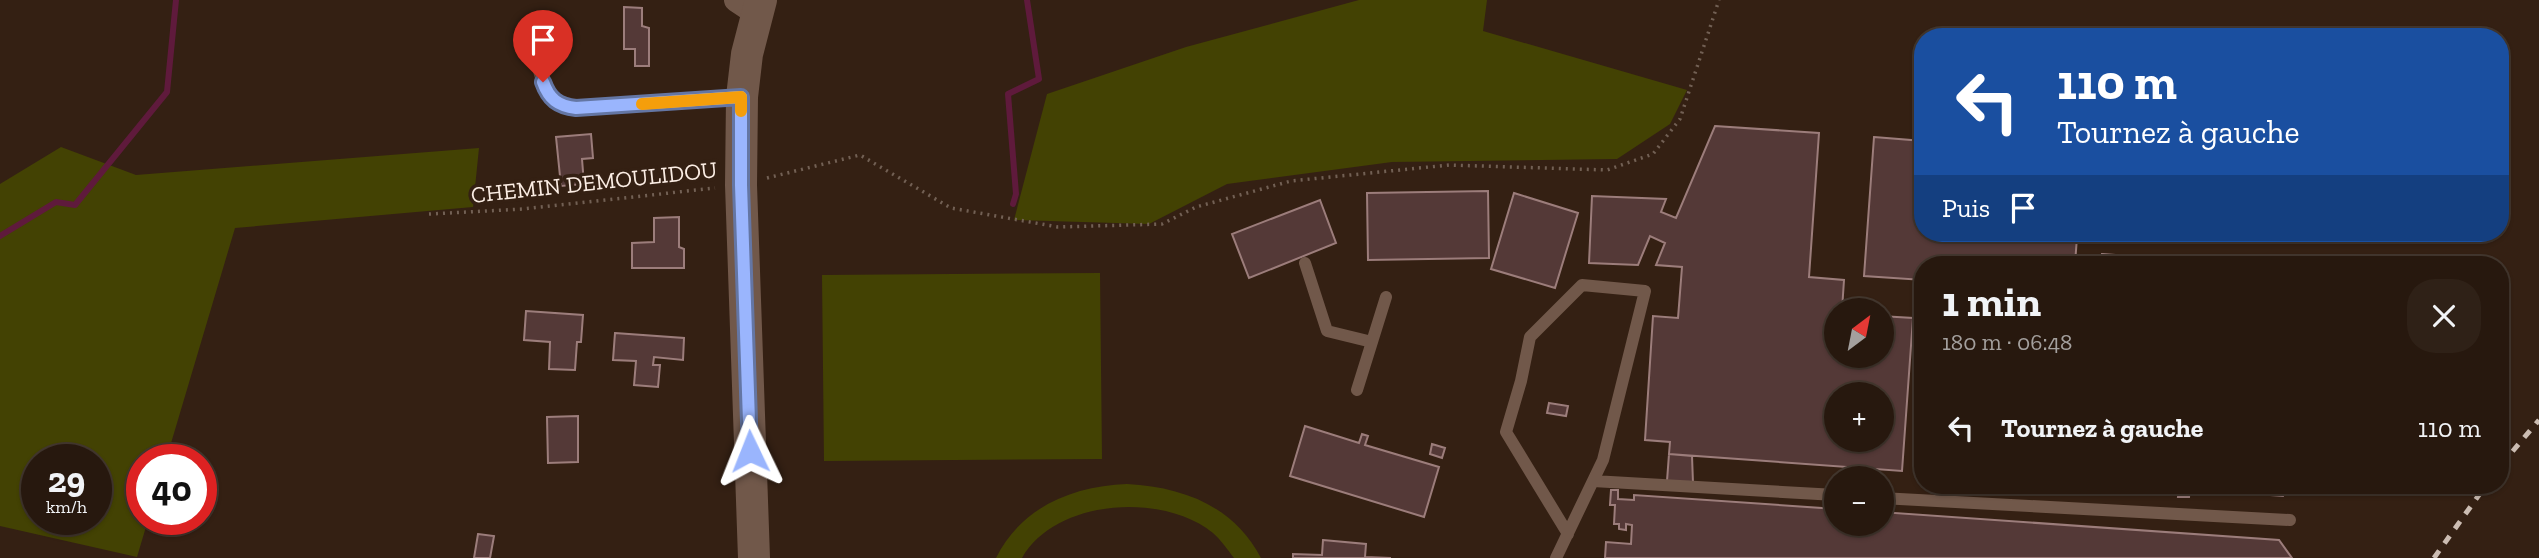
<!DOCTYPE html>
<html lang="fr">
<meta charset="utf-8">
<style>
:root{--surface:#27180e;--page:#2f2117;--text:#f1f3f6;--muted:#a4a09e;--line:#43372e}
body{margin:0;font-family:"Zilla Slab",serif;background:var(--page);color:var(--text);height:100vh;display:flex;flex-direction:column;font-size:26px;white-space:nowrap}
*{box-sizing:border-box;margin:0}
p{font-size:23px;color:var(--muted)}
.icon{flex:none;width:38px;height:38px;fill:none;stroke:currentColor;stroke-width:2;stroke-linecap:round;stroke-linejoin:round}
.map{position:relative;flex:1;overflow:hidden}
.details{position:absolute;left:1914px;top:256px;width:595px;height:238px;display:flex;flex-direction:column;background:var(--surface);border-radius:28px;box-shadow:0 2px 5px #0004,0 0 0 2px var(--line)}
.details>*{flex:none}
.hud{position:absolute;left:1914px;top:28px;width:595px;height:214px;border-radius:28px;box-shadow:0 2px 5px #0004,0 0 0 2px var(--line);background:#1a4fa0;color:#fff;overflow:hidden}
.needle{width:46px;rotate:32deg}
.buttons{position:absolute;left:1824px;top:298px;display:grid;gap:14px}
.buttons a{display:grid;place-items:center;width:70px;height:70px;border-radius:50%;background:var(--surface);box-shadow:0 2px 5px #0004,0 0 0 2px var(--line);font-size:35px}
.speed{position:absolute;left:21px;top:444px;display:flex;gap:14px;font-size:35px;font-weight:700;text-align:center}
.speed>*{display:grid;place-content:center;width:91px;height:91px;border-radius:50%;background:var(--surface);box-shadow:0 2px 5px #0004,0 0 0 2px var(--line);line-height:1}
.speed small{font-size:18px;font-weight:400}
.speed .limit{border:10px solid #d22;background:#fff;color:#111}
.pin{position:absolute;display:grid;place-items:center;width:60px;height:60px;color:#fff;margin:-72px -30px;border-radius:50% 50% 50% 0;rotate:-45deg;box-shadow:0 0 7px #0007}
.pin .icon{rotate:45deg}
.me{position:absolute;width:77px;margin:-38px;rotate:358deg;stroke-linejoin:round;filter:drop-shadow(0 0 5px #0008)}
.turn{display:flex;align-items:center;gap:24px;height:147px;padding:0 28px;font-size:32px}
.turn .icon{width:91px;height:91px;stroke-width:2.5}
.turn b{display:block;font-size:49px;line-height:60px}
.then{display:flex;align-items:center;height:66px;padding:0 28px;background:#0003;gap:14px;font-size:26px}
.round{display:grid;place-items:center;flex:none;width:74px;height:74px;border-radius:28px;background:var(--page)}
.headline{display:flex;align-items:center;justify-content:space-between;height:119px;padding:0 28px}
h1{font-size:42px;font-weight:700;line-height:52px}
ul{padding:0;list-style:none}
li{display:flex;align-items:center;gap:21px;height:105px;padding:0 28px}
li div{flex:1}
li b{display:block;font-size:26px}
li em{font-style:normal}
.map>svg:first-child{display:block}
</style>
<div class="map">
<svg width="2539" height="558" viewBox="0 0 2539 558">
<rect width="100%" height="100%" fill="#342013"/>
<!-- green -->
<path fill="#434203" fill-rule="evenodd" d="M1359 0H1487L1483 31 1687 90 1670 124 1617 159 1392 162 1227 184 1149 224 1014 220 1047 94 1186 47Z
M61 147 136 175 479 148 473 207 235 228 166 460H142V520H148L137 557 0 526V184ZM37 460H96V520H37Z
M1100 273 1102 459 824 461 822 275Z
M1127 484C1183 487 1234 506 1261 558H1234C1228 550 1220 539 1213 533 1163 492 1055 499 1022 558H996C1021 507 1073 486 1127 484Z"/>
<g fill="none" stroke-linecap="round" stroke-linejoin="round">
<!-- stream -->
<path stroke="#5f1a3c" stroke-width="6" d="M1013 204 1016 194 1008 94 1039 79 1027 0
M0 236 56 202 75 205 167 92 176 0"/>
</g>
<!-- building -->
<path fill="#543937" stroke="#9c7d7b" stroke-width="2" fill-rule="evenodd" d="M624 7 642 8V26L649 28V66H635V49H624Z
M1715 126 1819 133 1809 277 1844 280 1842 310H1836V355H1881V316L1913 318 1902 471 1669 454 1670 442 1645 440 1653 316 1678 318 1682 267 1656 265 1665 243 1650 236 1638 265 1589 263 1592 196 1666 199 1661 212 1676 218ZM1836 394H1881V439H1836Z
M591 134 593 158 582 159 584 184 561 186 556 137Z
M1874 137 1923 141V233H2149V241L2077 237 2075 264H1923V280L1864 276Z
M1488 191 1489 258 1368 260 1367 193Z
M1514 193 1578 213 1555 288 1491 269Z
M1320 200 1336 243 1249 278 1232 234Z
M679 217V247L684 249V268H632V243L654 242V218Z
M2102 254 2198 261V262L2190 261V264H2101Z
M526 311 583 315 581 342H577L575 370 549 369 550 342 524 340Z
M615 333 684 338 683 360 654 357 653 365H660L658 387 634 385 636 361 613 360Z
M1549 403 1568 406 1566 416 1547 413Z
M578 416V462L548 463 547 417Z
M1305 426 1359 443 1362 434 1368 436 1365 445 1439 467 1424 517 1290 476Z
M1432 444 1445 448 1442 458 1430 454Z
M1669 454 1692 456 1693 483 1667 481Z
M2133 485H2287L2283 496Z
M2179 488 2190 489 2189 497H2178Z
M1611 490H1618V499L1634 500V495L1836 509V523H1881V512L2279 540 2292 558H1605L1606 542 1631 544 1632 525 1626 524V530L1619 529V524H1614L1615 505H1610Z
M478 534 494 536 490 558H474Z
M1323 540 1366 544 1365 557 1391 558H1293V554L1322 555Z"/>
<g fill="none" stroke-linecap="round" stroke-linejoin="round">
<!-- path -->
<path stroke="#726054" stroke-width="3.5" stroke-dasharray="2 5" stroke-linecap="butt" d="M767 178 860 155 951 208 1058 227 1162 224 1196 207 1291 181 1449 165 1607 170 1653 154 1680 119 1719 0
M429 214 523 209 715 188"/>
<!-- service -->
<path stroke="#71584a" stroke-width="12" d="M533 41C539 71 541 104 576 108L742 97
M1305 263 1327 331 1372 342
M1357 390 1386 297
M1593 481 1836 495
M1881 498 2290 520
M1556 558 1603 460 1645 291 1582 285 1530 337 1521 381 1506 432 1568 534"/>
<!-- minor -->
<path stroke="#71584a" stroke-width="24" d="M736 0 757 14"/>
<!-- tertiary -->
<path stroke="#71584a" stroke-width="32" d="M754 558 741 185 742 97 747 54 761 0"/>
<!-- rail -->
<path stroke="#cbbcb2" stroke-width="5" stroke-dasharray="9 9" stroke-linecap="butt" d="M2501 465 2539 420
M2434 558 2486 485"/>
</g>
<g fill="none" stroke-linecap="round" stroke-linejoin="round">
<!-- route casing -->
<g stroke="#6476a4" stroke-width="18">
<path id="route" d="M543 82C549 99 558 106 576 108L741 97V185L750 451"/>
</g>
<!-- route -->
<use href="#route" stroke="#9ab5fd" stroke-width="12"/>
<!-- slow -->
<path stroke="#f59e0b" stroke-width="12" d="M642 104 741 97V111"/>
</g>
<g text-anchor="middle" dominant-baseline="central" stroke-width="7" stroke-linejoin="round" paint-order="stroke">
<!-- street labels -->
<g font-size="23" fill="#fbede4" stroke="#342013">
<text transform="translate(594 182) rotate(-6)">CHEMIN DEMOULIDOU</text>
</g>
</g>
</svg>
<div class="buttons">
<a><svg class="needle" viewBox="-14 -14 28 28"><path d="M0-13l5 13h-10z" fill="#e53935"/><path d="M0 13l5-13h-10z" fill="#a4a09e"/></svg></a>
<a>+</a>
<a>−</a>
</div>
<div class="speed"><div>29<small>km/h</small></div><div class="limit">40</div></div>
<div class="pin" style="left:543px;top:82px;background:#d93025"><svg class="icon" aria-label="arrive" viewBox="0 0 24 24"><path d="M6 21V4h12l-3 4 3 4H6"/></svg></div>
<svg class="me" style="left:750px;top:451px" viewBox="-20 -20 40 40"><path d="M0-17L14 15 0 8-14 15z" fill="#9ab5fd" stroke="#fff" stroke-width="4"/></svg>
<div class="hud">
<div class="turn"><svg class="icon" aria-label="left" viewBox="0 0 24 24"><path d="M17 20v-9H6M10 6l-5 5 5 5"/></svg><div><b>110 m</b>Tournez à gauche</div></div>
<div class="then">Puis<svg class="icon" aria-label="arrive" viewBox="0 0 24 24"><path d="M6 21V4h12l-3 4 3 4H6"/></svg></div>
</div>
<section class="details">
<div class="headline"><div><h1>1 min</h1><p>180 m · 06:48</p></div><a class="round"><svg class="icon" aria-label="close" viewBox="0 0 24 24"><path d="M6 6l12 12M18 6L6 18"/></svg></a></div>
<ul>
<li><svg class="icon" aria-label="left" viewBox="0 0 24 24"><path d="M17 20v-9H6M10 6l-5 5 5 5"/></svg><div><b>Tournez à gauche</b></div><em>110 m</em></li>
</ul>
</section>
</div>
